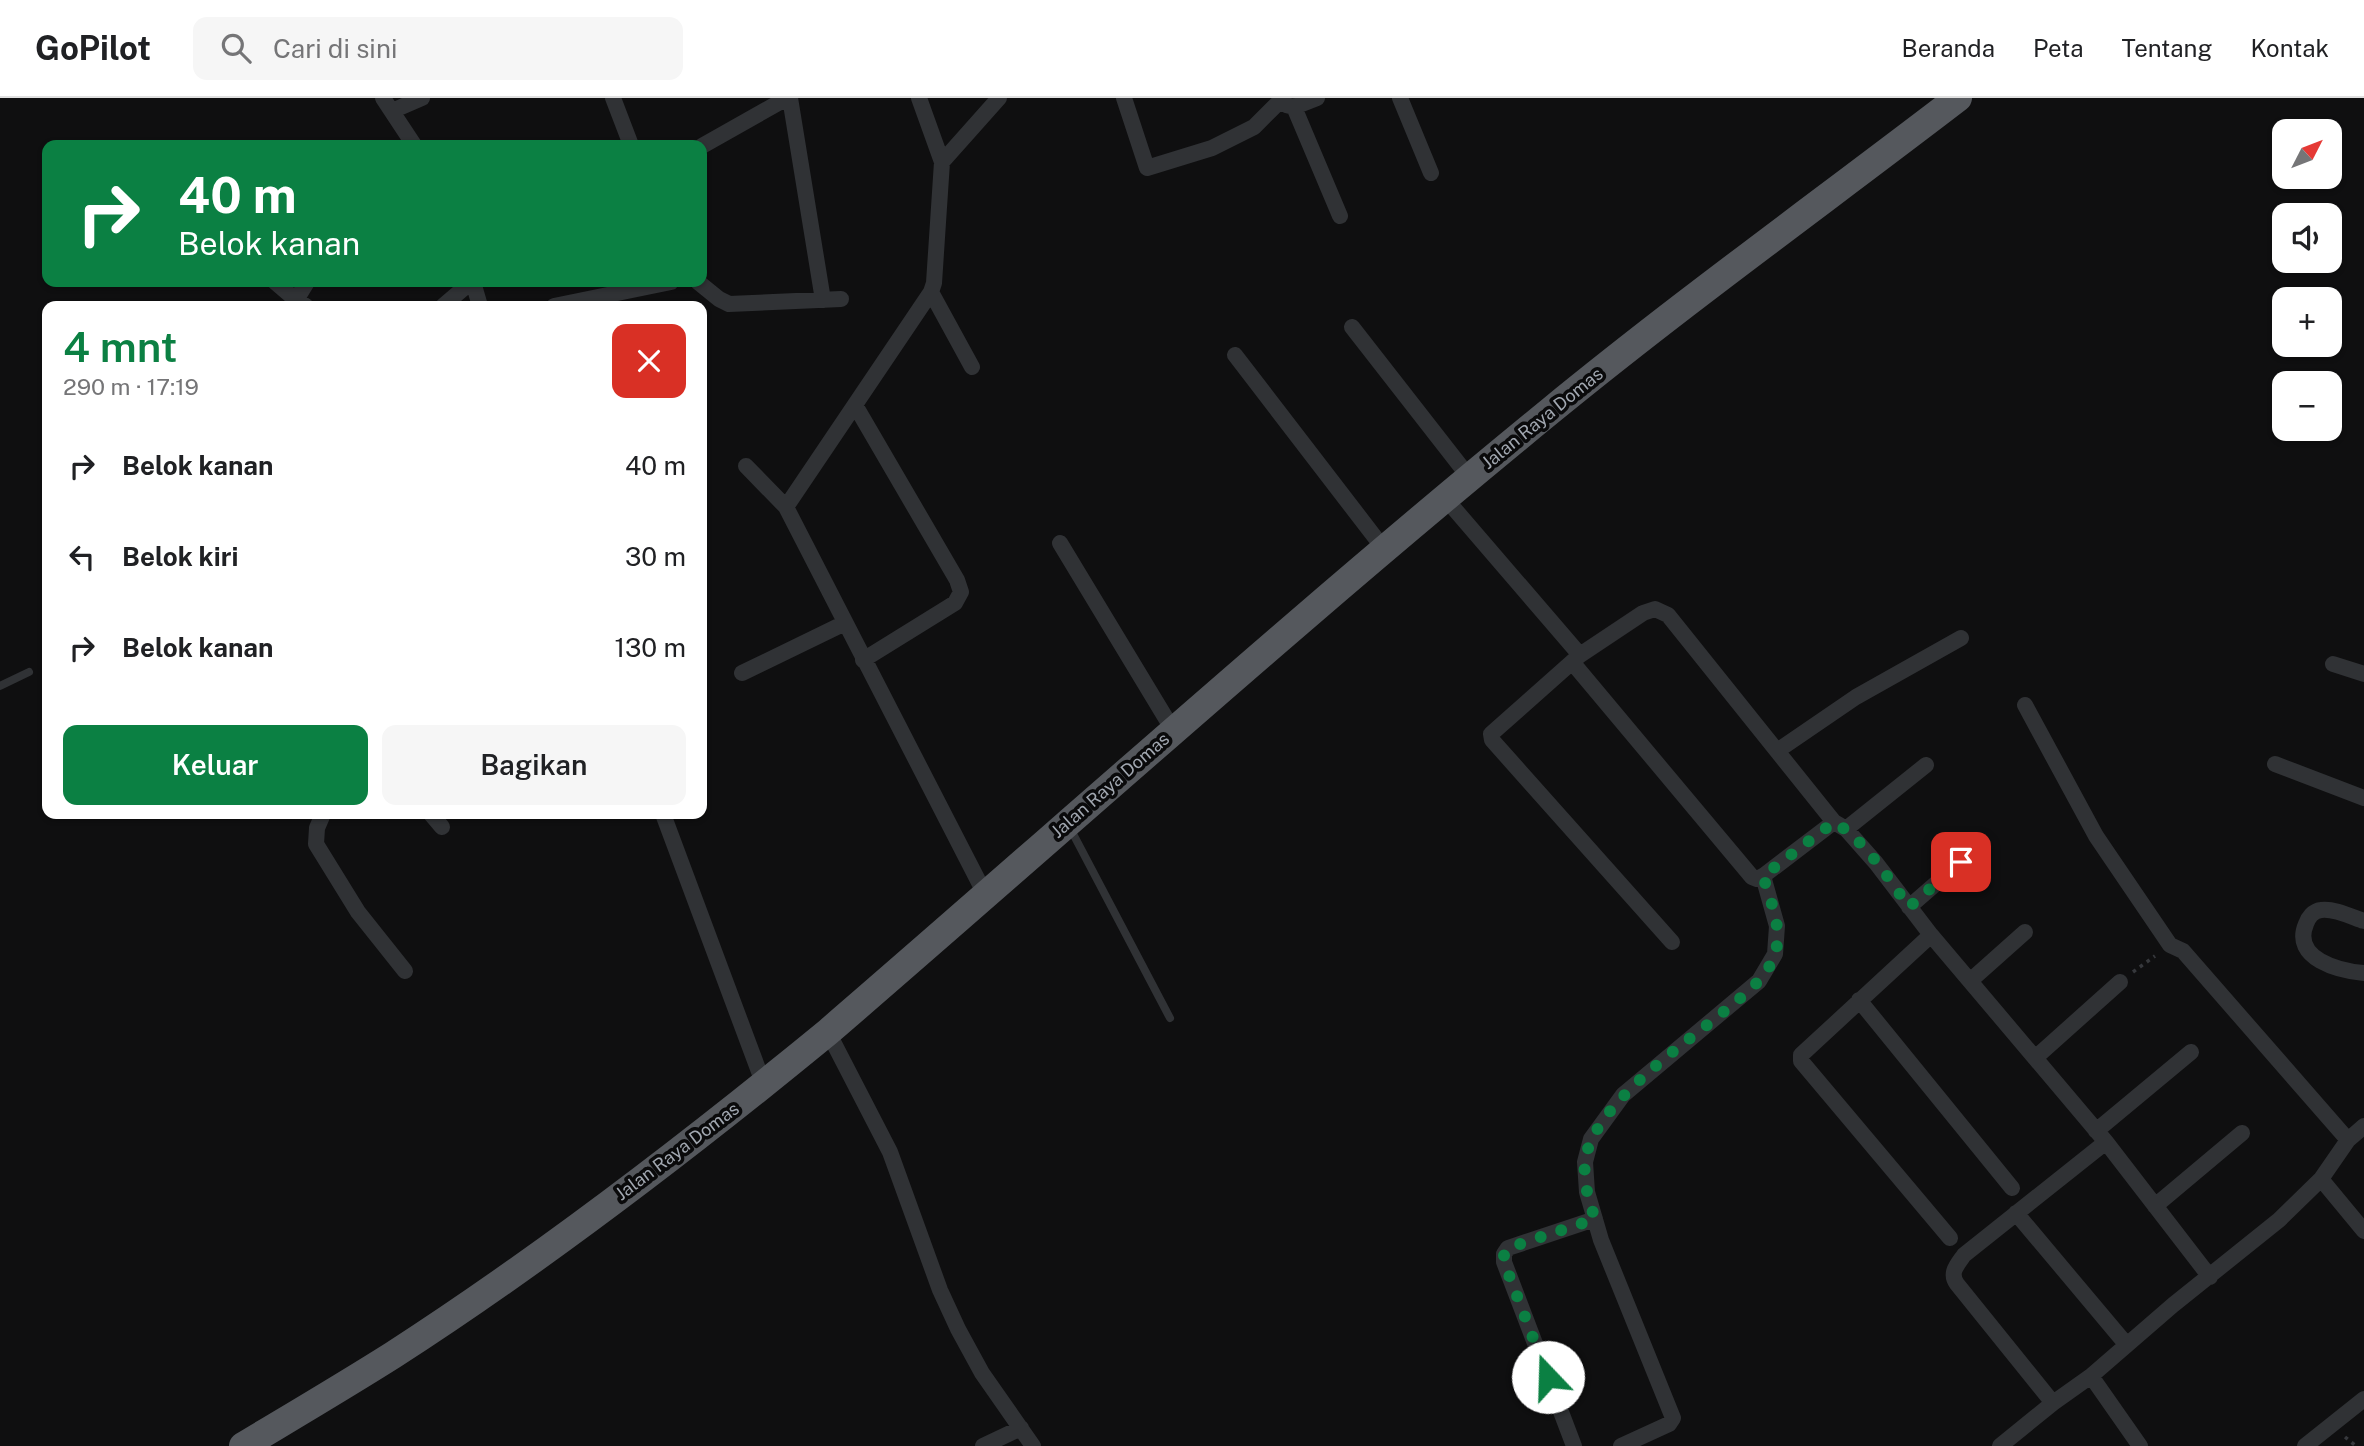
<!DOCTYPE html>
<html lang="id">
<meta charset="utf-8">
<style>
:root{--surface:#fff;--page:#f6f6f6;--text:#202124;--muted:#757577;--line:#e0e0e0;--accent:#0b8043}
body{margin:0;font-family:"Public Sans",sans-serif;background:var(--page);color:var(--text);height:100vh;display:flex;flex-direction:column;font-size:26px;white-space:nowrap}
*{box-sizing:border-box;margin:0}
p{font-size:23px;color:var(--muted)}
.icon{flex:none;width:38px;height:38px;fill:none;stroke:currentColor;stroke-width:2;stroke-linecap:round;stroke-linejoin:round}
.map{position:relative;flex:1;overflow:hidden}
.details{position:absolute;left:42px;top:203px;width:665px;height:518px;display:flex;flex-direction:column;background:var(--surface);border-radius:14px;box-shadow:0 2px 5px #0004}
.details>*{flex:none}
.hud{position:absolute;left:42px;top:42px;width:665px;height:147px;border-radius:14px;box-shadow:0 2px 5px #0004;background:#0b8043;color:#fff;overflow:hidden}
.needle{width:46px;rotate:48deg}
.buttons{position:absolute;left:2272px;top:21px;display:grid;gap:14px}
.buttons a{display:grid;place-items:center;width:70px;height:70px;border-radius:14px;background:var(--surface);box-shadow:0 2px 5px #0004;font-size:35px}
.pin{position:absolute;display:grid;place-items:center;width:60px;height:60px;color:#fff;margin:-30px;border-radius:14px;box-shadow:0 4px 10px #0006}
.me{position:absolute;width:77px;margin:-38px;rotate:339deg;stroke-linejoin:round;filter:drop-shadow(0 0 5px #0008)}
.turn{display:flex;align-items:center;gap:24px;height:147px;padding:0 21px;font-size:32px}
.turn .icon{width:91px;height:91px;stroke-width:2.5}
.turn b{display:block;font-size:49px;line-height:60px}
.round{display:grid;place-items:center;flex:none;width:74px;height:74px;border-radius:14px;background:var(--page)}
.overview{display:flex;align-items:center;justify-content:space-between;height:119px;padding:0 21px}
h1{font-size:42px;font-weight:600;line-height:52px;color:var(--accent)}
.cta{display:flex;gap:14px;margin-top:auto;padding:14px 21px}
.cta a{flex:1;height:80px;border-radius:14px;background:var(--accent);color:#fff;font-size:28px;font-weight:600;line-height:80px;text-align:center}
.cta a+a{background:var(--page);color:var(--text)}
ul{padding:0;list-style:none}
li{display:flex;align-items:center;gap:21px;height:91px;padding:0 21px}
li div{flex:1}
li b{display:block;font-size:26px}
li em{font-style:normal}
header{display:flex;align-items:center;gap:42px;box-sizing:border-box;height:98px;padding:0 35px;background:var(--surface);border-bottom:2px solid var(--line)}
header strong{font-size:33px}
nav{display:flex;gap:38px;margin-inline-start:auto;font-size:24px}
.search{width:490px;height:63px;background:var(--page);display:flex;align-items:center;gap:18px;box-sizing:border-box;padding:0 24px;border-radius:14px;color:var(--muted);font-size:26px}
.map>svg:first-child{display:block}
</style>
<header>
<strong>GoPilot</strong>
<div class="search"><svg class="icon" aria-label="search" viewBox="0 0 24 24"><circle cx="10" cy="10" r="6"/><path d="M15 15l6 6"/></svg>Cari di sini</div>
<nav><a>Beranda</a><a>Peta</a><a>Tentang</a><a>Kontak</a></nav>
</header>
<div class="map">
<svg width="2364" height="1348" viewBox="0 0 2364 1348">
<rect width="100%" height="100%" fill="#0f0f10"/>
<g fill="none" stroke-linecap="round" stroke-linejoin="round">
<!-- path -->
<path stroke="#36383c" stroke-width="3.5" stroke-dasharray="3.5 5" stroke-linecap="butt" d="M2133 874 2155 858
M2345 1339 2356 1348"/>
<!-- service -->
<path stroke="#303235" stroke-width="8" d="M0 588 29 574
M1070 730 1170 920"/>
<!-- minor -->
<path stroke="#303235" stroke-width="16" d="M383 0 414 47
M613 0 631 47
M790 0 823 202
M919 0 942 64 934 185 931 194 786 409 985 796
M1124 0 1147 70 1212 50 1254 29 1277 6
M1400 0 1431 75
M1286 7 1294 9 1317 0
M1294 9 1340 118
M392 13 422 0
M702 48 787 0
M942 64 999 0
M275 184 296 202
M473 184 480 208
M698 184 719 201 729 206 841 201
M931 194 972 269
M306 208 296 202 307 184
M443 208 471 184
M554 208 671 184
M1352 229 1469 379
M1235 257 1384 451
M855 307 957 482 961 494 955 505 863 562
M746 368 786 409
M1445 400 1580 557
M1060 445 1173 632
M1572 564 1752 779 1757 781 1763 778 1834 724
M2333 566 2364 576
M742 575 845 525
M2025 607 2096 738 2170 847 2183 853 2348 1042
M1777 653 1856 599 1961 540
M2275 666 2364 700
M323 716 317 730 316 746 358 814 405 873
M431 716 442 729
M663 716 764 987
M1846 731 1926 667
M1909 809 1978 749
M2364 823C2352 819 2334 810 2321 812 2313 813 2308 820 2306 826 2291 861 2340 873 2364 875
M1931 837 1801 957V963L1950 1140
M1672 844 1492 642 1491 636 1580 557 1643 515 1655 511 1668 517 1834 724 1846 731 1876 765 1931 837 2106 1044 2210 1179
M1970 883 2025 834
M1859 902 2012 1090
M828 934 890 1054 940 1192 958 1231 982 1275 1033 1348
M2035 960 2120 884
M2096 1033 2191 954
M2321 1081 2364 1133
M2155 1108 2242 1035
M2016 1115 2126 1246
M2091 1278 2140 1348
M2053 1305 1957 1186C1949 1175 1957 1167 1964 1157L2106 1044
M983 1348 1021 1330
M1574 1348 1504 1164V1156L1508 1150 1595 1121
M1621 1348 1669 1326 1673 1320 1601 1142 1587 1094 1585 1064 1591 1041 1623 997 1759 883 1775 856 1777 828 1763 778
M2000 1348 2053 1305 2091 1278 2173 1207 2279 1122 2321 1081 2348 1042 2364 1028
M2305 1348 2364 1301"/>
<!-- trunk -->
<path stroke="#55585d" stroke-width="28" d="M243 1348C293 1318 344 1288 393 1257 545 1159 689 1048 828 934 1068 727 1303 515 1549 314 1682 205 1821 105 1958 0"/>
</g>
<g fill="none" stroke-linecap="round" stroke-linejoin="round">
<!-- route -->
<path stroke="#0b8043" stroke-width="12" stroke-dasharray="0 21.6" d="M1548 1279 1504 1164V1156L1508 1150 1595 1121C1589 1103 1583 1084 1585 1064 1591 1008 1685 946 1727 911 1745 896 1767 880 1775 856 1783 830 1770 802 1763 778L1834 724C1866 743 1888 780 1909 809L1961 764"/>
</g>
<g text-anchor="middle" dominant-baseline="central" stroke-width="7" stroke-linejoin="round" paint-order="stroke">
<!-- street labels -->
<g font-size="18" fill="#a1a7b0" stroke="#0a0a0b">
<text transform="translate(1542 320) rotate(-39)">Jalan Raya Domas</text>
<text transform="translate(1110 687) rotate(-41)">Jalan Raya Domas</text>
<text transform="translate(677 1053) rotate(-37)">Jalan Raya Domas</text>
</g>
</g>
</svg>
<div class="buttons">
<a><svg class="needle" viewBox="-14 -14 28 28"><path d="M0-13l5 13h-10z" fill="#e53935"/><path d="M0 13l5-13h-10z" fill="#757577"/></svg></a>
<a><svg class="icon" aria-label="sound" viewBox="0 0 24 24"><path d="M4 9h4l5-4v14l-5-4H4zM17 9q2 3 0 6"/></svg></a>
<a>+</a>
<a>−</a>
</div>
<div class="pin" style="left:1961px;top:764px;background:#d93025"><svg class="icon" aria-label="arrive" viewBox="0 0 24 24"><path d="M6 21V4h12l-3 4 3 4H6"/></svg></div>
<svg class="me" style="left:1548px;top:1279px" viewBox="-20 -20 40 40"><circle r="19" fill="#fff"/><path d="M0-13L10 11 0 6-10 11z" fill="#0b8043"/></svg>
<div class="hud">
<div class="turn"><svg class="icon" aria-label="right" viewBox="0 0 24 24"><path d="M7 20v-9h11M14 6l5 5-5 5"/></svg><div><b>40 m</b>Belok kanan</div></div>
</div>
<section class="details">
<div class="overview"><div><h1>4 mnt</h1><p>290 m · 17:19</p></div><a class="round" style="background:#d93025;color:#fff"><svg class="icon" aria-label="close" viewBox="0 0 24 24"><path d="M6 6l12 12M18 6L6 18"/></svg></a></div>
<ul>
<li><svg class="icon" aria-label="right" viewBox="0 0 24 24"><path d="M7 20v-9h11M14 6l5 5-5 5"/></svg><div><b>Belok kanan</b></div><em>40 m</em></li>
<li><svg class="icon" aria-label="left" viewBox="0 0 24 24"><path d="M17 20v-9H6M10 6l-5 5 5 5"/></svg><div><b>Belok kiri</b></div><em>30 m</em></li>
<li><svg class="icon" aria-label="right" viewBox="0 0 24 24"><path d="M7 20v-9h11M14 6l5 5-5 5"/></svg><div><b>Belok kanan</b></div><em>130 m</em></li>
</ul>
<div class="cta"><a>Keluar</a><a>Bagikan</a></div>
</section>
</div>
